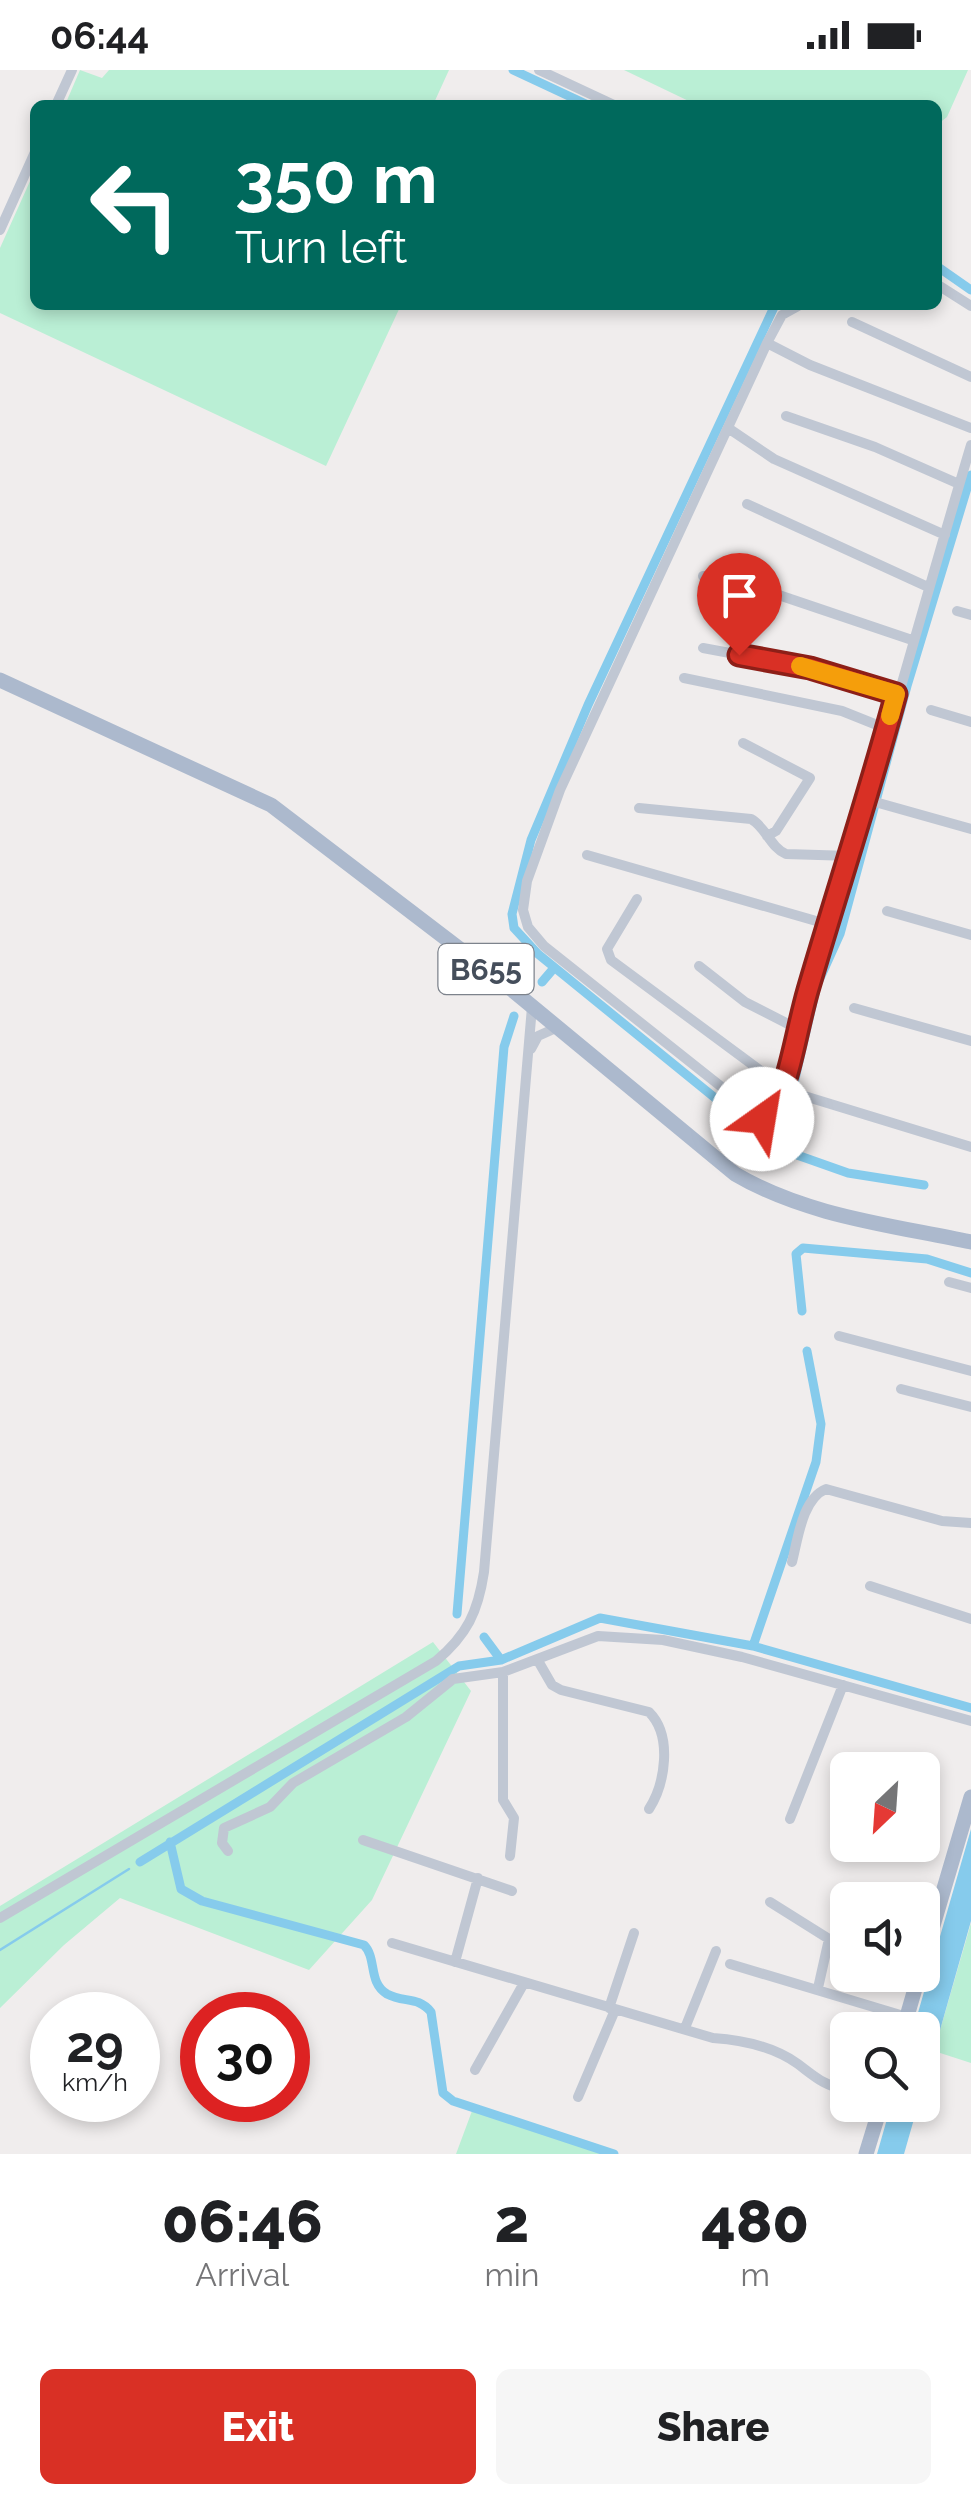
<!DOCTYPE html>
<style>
:root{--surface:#fff;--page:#f6f6f6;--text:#202124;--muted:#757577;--accent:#d93025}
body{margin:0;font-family:Raleway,sans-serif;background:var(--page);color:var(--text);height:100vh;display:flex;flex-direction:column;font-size:38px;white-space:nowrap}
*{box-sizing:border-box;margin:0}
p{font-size:32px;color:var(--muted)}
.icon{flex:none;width:55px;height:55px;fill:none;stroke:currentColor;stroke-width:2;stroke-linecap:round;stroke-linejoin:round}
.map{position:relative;height:2084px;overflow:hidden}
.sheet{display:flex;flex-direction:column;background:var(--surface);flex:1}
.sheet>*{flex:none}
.banner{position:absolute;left:30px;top:30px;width:912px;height:210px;border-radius:15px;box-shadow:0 5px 15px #0003;background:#00695c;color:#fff;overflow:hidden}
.needle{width:65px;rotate:205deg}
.buttons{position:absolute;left:830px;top:1682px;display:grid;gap:20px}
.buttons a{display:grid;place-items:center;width:110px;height:110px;border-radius:15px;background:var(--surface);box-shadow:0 5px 15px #0003;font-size:50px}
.speed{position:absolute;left:30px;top:1922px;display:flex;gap:20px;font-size:50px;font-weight:700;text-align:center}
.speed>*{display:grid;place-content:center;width:130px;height:130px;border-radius:50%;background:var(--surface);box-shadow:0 5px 15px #0003;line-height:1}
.speed small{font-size:25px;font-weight:400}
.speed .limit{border:15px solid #d22;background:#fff;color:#111}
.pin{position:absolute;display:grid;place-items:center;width:85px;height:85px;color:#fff;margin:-102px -42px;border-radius:50% 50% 50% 0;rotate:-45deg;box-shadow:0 0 10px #0007}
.pin .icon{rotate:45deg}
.me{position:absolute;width:110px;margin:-55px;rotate:32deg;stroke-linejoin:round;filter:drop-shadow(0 0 8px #0008)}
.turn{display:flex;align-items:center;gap:35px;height:210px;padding:0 40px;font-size:45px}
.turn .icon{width:130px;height:130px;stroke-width:2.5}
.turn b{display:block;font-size:70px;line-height:85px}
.eta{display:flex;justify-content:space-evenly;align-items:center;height:170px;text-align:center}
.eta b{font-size:60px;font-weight:800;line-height:70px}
.button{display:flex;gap:20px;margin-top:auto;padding:20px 40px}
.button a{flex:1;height:115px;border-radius:15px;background:var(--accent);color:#fff;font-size:40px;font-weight:800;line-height:115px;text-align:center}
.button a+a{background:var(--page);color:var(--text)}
.status{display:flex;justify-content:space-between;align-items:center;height:70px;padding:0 50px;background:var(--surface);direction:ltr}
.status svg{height:28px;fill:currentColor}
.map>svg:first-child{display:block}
</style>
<div class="status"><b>06:44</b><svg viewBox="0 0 49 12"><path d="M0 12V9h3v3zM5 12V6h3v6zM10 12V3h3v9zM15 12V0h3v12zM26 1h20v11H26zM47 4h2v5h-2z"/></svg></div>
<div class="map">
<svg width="971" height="2084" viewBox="0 0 971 2084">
<rect width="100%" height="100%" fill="#f0eded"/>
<!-- green -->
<path fill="#baefd5" d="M80 0 102 8 109 0H449L433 35H65Z
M624 0H968L947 47 938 54V35H697Z
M35 100V235H401L326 396 0 243V178Z
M433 1572 471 1621 372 1830 309 1900 120 1828 64 1875 0 1938V1836Z
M971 1853V1993L934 1981Z
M472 2041 614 2084H456Z"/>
<!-- water -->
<path fill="#86cbec" d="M971 1759V1851L923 2020 922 1960H913Z
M891 2035H918L904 2084H877Z"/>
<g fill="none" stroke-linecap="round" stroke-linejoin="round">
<!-- stream -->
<path stroke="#86cbec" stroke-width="2.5" d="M0 1880 129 1799"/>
<!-- canal -->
<path stroke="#86cbec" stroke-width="9" d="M513 0 588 35
M938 197 971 220
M775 235 588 635 531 770 512 844 514 858 538 884 752 1058 797 1085 848 1103 924 1115
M542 912 554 898
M770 1069 790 1030 817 915 840 864 907 616 971 405
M802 1241 796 1184 803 1178 927 1189 971 1203
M457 1544 504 977 514 946
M484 1567 501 1590
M753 1576 816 1392 821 1354 807 1281
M170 1772 181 1819 202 1831 364 1875C377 1888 368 1913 387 1924 404 1933 418 1926 431 1942L443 2023 453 2031 614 2084
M140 1792 459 1596 501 1590 600 1548 753 1576 971 1638"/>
<!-- street -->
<path stroke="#c0c7d3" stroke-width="10" d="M539 0 614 35
M56 35 72 0
M0 160 35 82
M938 215 971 236
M800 235 782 245 767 273 560 720 527 811 523 840 528 857 544 876 762 1049 772 1045C793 1001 797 953 812 907 871 732 918 552 971 375
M852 252 971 307
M767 273 810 295 971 358
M786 346 875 377 959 414
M728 358 774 389 945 465
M747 434 928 517
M703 506 755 517 912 570
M957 541 971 545
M703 578 811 598 895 625
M684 608 842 641 887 659
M931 640 971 652
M743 673 810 708 776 761 767 766
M868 730 971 759
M639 738 751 749C766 757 770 777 786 784L851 786
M587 785 830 855
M637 829 607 879 611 890 788 1021 971 1077
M887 841 971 865
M699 896 745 932 798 959
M854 938 971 971
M531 979 538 966 558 957
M949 1212 971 1218
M839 1266 971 1301
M901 1319 971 1337
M792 1492C798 1469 802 1429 826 1419L942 1451 971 1453
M870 1516 971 1549
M537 1589 552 1615 561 1620 649 1642C673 1666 665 1714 649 1739
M503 1602V1730L514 1748 510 1786
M790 1749 843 1615
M363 1770 512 1821
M228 1781 222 1773 224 1758 270 1737 293 1713 406 1647 453 1609 503 1602 598 1566 663 1570 742 1587 971 1651
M770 1832 829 1869 818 1918
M0 1848 436 1591C467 1565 478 1542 484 1502L532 937
M392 1873 713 1968C743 1970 773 1976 798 1994 818 2009 822 2014 848 2021
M455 1892 478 1808
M730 1894 907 1947
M609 1938 634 1863
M685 1958 716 1881
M475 2000 524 1913
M578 2027 615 1940"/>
<!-- primary -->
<path stroke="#acb9cd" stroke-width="15" d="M0 610 271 735 499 909 735 1104C806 1146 891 1155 971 1172
M922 1893 971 1727
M903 1960 919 1905
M866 2084 881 2035"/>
</g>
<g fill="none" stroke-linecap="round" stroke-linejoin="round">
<!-- route casing -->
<g stroke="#8d1f18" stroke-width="25">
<path id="route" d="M739 585 810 598 896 624C869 724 837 821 808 920 796 962 791 1006 772 1045L762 1049"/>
</g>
<!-- route -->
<use href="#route" stroke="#d93025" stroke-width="18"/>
<!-- slow -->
<path stroke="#f59e0b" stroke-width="18" d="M800 596 896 624 890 646"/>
</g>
<g text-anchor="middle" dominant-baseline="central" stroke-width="9" stroke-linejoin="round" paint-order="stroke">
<!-- shield labels -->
<rect fill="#fff" stroke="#7d838c" stroke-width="2.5" x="438.5" y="874" width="95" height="50" rx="8"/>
<g font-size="30" font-weight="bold" fill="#454e5b">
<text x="486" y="899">B655</text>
</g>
</g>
</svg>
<div class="buttons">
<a><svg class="needle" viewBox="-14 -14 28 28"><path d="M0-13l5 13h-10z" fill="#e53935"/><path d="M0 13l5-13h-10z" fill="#757577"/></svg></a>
<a><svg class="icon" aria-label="sound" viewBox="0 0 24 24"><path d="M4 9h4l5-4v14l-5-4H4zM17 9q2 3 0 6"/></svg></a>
<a><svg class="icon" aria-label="search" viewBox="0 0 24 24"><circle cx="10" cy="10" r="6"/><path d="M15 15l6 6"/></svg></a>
</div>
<div class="speed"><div>29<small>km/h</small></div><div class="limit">30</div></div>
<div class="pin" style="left:739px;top:585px;background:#d93025"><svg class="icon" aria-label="arrive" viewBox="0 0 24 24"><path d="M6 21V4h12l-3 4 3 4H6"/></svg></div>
<svg class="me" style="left:762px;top:1049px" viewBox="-20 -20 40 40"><circle r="19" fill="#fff"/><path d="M0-13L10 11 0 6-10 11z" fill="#d93025"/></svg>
<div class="banner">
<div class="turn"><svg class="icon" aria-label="left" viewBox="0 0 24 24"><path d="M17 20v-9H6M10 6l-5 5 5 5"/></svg><div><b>350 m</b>Turn left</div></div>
</div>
</div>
<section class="sheet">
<div class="eta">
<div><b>06:46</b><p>Arrival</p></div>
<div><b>2</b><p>min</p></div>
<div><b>480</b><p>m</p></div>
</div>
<div class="button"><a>Exit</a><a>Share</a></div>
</section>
